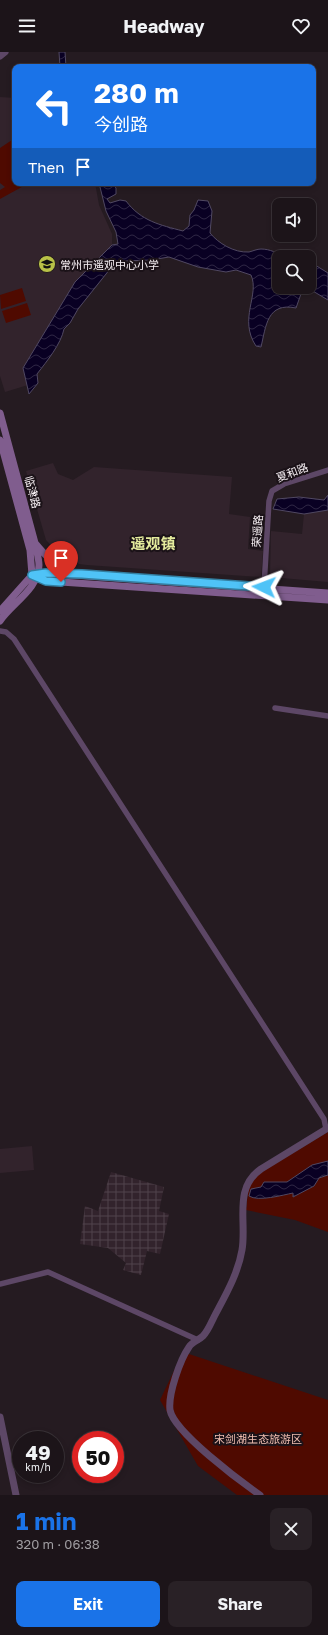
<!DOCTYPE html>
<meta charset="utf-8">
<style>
:root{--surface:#1c1419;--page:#292126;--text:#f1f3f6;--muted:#a09ea2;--line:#3a3338;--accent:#1a73e8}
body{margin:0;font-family:"Golos Text","Noto Sans SC",sans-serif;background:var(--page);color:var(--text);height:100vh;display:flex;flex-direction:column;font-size:15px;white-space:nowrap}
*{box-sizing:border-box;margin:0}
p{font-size:13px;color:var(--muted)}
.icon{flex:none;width:22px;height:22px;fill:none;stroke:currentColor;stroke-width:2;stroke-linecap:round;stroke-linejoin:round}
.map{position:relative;height:1443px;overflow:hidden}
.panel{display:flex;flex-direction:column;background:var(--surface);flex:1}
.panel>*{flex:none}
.top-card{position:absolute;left:12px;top:12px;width:304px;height:122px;border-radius:8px;box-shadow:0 2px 6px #0003,0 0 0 1px var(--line);background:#1a73e8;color:#fff;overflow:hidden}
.tools{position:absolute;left:272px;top:146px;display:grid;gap:8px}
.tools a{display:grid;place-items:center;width:44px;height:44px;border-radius:8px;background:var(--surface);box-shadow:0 2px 6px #0003,0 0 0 1px var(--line);font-size:20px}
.speed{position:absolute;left:12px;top:1379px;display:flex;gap:8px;font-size:20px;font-weight:700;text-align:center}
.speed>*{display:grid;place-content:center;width:52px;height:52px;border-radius:50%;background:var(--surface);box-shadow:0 2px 6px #0003,0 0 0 1px var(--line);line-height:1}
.speed small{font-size:10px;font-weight:400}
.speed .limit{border:6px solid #d22;background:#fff;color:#111}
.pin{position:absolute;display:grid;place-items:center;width:34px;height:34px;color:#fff;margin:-41px -17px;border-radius:50% 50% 50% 0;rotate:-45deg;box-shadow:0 0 4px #0007}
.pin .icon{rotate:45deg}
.me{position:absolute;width:44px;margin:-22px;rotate:273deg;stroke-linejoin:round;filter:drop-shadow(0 0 3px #0008)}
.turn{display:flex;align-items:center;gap:14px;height:84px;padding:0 16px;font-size:18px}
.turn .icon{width:52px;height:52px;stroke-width:2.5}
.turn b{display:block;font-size:28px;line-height:34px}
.then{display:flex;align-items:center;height:38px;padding:0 16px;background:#0003;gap:8px;font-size:15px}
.round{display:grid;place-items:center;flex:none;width:42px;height:42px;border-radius:8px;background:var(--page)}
.headline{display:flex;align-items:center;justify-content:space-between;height:68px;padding:0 16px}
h1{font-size:24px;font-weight:700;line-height:30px;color:var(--accent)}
.cta{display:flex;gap:8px;margin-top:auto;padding:8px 16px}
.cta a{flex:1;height:46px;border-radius:8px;background:var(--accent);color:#fff;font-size:16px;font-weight:700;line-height:46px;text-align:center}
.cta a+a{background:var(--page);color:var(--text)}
header{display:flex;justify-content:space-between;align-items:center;height:52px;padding:0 16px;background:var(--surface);font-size:18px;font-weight:700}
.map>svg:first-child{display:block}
</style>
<header><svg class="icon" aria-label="menu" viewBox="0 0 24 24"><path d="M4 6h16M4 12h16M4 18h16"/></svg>Headway<svg class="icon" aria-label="heart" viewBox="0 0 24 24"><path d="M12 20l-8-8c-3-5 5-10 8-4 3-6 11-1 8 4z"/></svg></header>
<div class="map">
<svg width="328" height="1443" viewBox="0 0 328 1443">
<defs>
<pattern id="industrial-grid" width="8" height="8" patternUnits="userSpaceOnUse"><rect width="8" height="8" fill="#32232c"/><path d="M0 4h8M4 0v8" fill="none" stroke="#50434b"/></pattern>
<pattern id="water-waves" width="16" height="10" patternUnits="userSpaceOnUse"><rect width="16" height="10" fill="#090023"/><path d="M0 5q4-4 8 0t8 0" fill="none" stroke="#2e2644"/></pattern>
</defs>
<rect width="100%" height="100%" fill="#251b21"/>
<!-- built -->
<path fill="#32232c" d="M0 45 15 46V131H95L99 153 112 182V193L75 230 23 316 28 333 5 340 0 324Z
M53 411 58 422 73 428 94 415 232 425 229 462 250 465 248 497 263 499 261 525 87 513 79 512 59 502 46 488 26 419Z
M328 458V530L270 525 271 479 302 482 304 462Z
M32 1094 34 1118 0 1121V1097Z"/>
<!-- industrial -->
<path fill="url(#industrial-grid)" d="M111 1120 164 1135 159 1159 169 1162 160 1202 147 1199 141 1223 123 1218 126 1211 108 1196 80 1192 85 1154 98 1159Z"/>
<!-- green -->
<path fill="#4f0a00" d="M15 86V131H29L0 147V138L5 135 0 131V96Z
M22 236 26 249 1 257 0 243Z
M27 251 31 263 6 271 2 259Z
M328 1080V1180L295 1168 246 1158 249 1132 258 1122Z
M183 1300 328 1348V1443H237L198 1414 160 1348Z"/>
<!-- water -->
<path fill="url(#water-waves)" stroke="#504862" d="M59 0H65L66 15H60Z
M99 131H112L116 136V142L107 147 110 151 120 148 126 149C141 169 160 173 183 179L189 174 190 163 194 158 198 148 208 149 212 159 210 181C218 191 234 201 249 200 253 199 257 197 261 197 270 197 277 201 285 205H279V235H309V211L315 213 328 221V248L306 235 302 239 296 256C267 250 266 274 261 295L256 294C238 267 260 243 251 223L236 218 226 220 198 215 169 205 151 208 124 209 110 217 78 257 70 271 64 277C61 292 47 309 37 322L38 331 29 342 23 316 75 230 112 193 118 192 116 180 106 159Z
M328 443V458L304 462 273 457 277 447 299 445 324 448Z
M328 1109V1123L319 1126 314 1134 293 1145V1141C283 1143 258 1150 249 1144L251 1137 261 1135 264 1130H287L312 1113Z"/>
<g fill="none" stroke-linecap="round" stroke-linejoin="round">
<!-- minor -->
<path stroke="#5d4766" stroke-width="5.5" d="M264 535 269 449 272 439 284 432 328 418
M0 579 6 580 14 587 324 1067 326 1077
M275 656 328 664
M0 1232 48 1220 198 1288"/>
<!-- tertiary -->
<path stroke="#5d4766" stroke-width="7" d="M0 4 5 0
M0 1365 16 1443
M260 1443C240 1429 174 1380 170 1358 168 1342 180 1308 189 1295 192 1290 199 1288 203 1284 208 1279 211 1271 214 1265 225 1244 238 1222 242 1198 247 1170 233 1136 261 1117L328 1076"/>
<!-- secondary -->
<path stroke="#805d8e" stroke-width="7" d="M0 361 35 491C36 498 39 506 39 513 39 537 12 551 0 569
M0 388 30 498 32 523
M35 491C45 503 56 516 72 520
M32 523 46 529 328 548
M0 559 32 523 45 521 328 541"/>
</g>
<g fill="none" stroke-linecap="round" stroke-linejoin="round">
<!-- route casing -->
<g stroke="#337fa1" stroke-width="10">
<path id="route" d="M61 530 46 529 32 523 46 521 82 522 264 535"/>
</g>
<!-- route -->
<use href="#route" stroke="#4fc3f7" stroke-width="7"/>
</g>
<!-- icons -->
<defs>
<g id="school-disc" transform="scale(0.9)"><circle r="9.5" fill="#b8c147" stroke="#1b1218"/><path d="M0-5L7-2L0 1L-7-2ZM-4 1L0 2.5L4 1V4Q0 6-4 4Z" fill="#111"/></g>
</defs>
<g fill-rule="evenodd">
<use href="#school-disc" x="47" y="212"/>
</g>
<g text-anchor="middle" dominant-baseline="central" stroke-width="4" stroke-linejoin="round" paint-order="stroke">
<!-- poi labels -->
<g font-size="11" fill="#f7f0f4" stroke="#1b1218" text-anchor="start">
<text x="60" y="212">常州市遥观中心小学</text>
</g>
<!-- street labels -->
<g font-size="11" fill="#f7f0f4" stroke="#1b1218">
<text transform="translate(292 420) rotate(-21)">夏和路</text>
<text transform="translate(33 440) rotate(75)">临津路</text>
<text transform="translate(257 479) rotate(-86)">荣遥路</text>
</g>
<!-- park labels -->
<g font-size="11" fill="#f1beb1" stroke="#1b1218">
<text x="258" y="1386">宋剑湖生态旅游区</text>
</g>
<!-- district labels -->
<g font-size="15" font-weight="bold" fill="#e4eb9d" stroke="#1b1218">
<text x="153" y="491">遥观镇</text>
</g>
</g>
</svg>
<div class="tools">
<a><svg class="icon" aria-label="sound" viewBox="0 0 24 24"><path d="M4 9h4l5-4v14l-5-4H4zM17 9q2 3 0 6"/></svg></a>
<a><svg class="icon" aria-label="search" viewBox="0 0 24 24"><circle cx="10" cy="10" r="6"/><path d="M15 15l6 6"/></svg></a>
</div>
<div class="speed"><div>49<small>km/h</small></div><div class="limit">50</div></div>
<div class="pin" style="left:61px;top:530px;background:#d93025"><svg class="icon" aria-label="arrive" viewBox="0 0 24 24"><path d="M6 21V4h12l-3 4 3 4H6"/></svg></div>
<svg class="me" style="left:264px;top:535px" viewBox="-20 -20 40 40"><path d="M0-17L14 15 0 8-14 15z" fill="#4fc3f7" stroke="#fff" stroke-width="4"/></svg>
<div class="top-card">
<div class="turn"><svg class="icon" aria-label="left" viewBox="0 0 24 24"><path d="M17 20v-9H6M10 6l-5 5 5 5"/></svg><div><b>280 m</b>今创路</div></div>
<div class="then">Then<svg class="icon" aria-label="arrive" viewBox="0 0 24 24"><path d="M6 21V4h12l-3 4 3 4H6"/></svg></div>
</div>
</div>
<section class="panel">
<div class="headline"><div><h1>1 min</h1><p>320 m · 06:38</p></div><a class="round"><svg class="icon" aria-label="close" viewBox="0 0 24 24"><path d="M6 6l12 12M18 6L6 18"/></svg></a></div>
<div class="cta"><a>Exit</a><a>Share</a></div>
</section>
